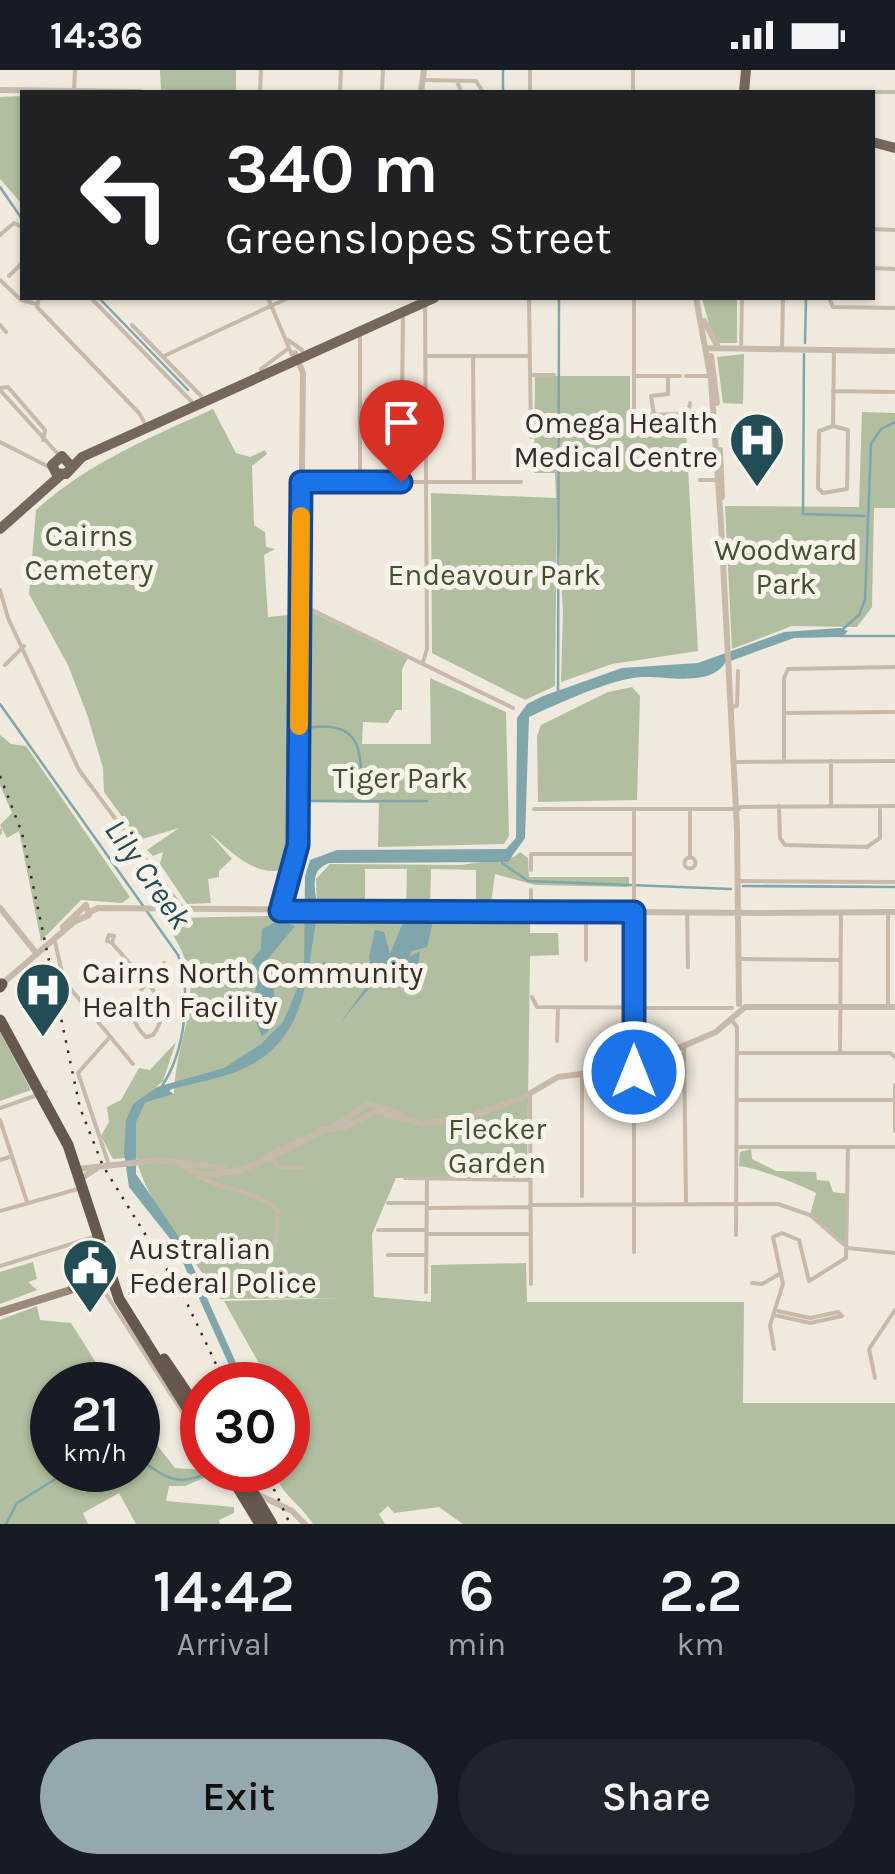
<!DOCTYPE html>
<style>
:root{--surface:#171b24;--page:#20242c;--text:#f1f3f6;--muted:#9ea1a6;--accent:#94a8ad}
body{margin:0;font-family:Karla,sans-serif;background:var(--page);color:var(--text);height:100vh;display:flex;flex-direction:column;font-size:38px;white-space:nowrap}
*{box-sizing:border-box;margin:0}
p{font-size:32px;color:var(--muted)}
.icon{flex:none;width:55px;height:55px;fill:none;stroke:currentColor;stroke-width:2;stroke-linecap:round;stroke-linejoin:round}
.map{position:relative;height:1454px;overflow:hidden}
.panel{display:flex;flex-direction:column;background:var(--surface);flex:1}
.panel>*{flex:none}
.hud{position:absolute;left:20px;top:20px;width:855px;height:210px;border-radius:0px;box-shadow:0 2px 8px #0004;background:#202124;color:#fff;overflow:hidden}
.speed{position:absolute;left:30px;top:1292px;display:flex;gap:20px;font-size:50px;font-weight:700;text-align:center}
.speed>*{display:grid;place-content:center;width:130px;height:130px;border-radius:50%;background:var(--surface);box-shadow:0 2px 8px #0004;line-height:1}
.speed small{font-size:25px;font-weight:400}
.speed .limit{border:15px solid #d22;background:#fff;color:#111}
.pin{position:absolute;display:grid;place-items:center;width:85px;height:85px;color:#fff;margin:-102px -42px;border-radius:50% 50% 50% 0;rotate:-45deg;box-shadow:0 0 10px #0007}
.pin .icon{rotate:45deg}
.me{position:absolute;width:110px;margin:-55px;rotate:0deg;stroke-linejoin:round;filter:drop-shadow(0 0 8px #0008)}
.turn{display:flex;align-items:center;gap:35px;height:210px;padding:0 40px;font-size:45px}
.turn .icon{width:130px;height:130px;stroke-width:2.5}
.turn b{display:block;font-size:70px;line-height:85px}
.eta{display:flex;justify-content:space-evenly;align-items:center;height:170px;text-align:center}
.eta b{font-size:60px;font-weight:600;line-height:70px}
.action{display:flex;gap:20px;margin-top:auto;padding:20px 40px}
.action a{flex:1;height:115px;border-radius:60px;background:var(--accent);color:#111;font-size:40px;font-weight:600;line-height:115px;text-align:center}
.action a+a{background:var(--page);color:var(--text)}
.status{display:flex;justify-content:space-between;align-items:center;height:70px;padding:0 50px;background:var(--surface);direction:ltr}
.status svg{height:28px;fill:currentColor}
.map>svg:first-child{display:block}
</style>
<div class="status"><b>14:36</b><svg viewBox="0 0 49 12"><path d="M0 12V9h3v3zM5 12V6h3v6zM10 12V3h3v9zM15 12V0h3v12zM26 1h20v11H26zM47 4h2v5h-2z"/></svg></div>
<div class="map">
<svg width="895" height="1454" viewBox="0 0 895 1454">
<rect width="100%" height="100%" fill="#f0e9de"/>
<!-- green -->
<path fill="#b1be9f" d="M160 0H236V20H161Z
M22 26V134L0 109V27Z
M702 228H737V273H718L713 269Z
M744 284 743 334 723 333 717 287Z
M535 306H630V357L686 361 698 581 612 594 561 612 563 541 557 442 555 616 525 630 432 583 431 423 556 428 555 403H534Z
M213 339 236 383 250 387 265 380 267 384 252 396 254 455 265 462 266 477 275 479 264 485 268 547 298 544 292 787 282 800C252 806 230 780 209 763L232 789 219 801V807L208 809 211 833 187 834 160 794 163 782 153 786 147 780 179 758 139 770 104 722 103 698 88 647 68 595 29 524 36 440C88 393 149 368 213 339Z
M862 342 895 343V438H874L872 537 857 557 792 556 732 579 725 436 859 437Z
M309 541 408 588 402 599V640H396L388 653 363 652 362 674H431L430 608 506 642 509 766 504 774 378 777 379 733 302 732 303 546Z
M632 617 640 626 637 730 538 732 537 666 541 655 608 622Z
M0 665 11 674 26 676 130 827 122 833 81 830 41 871 19 761 7 768 0 755 12 743 0 715Z
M520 782 528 788 529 807H629V817L535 815 495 804 490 841H476V800L431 799 430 841H406L407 799H365V834L317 837 316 809 330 794 462 795 514 787Z
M324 845 530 847V863H558L559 885 530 886 527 1103 523 1107 396 1108 372 1164 374 1227 431 1232V1195L526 1193 527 1232H744L743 1333H895V1454H463L439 1437 394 1443 388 1436 379 1444 385 1454H313C297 1430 287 1431 272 1400H288V1358L298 1350 288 1339V1315H271L224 1231 343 1228 221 1229C191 1183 102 1087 145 1033L174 1024C176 958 215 918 165 854L171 848Z
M0 962 31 1020 0 1031Z
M176 972 163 1011 130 1040 125 1088 113 1089 101 1066 109 1052 107 1037 121 1030 139 998 150 1000Z
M751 1079 752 1089 776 1101 816 1102 817 1110 829 1111 833 1122 848 1124V1171L841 1174 810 1145 816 1123C801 1115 754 1097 739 1096L740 1082Z
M33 1192 37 1209 28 1212 37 1220 0 1234V1202Z
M37 1236 40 1250 71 1253 110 1315H52V1400H138V1351L175 1398 220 1401 185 1416H169L166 1431 234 1437V1443L219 1450 220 1454H136L119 1423 83 1443 88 1454H0V1250Z"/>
<!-- water -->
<path fill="#7fa6ab" d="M840 558 848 561 842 567 794 568 725 593C710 617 667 606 642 607 613 608 557 634 529 647L525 768 508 792 329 793C322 796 316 800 315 809 313 821 319 835 317 846 307 898 309 957 259 990 233 1007 201 1011 172 1019L169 1021 174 1024 145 1033 136 1052V1104L181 1170 246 1315H238L175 1175 129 1117 124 1083 126 1050 133 1034 157 1017 224 998 261 974 283 952 304 903 305 806 310 790 337 780 506 779 516 768 517 648 527 634 543 626 622 598 698 593 784 562Z
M279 850 295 856 257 902 263 909 269 901C279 921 273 942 268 962L262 966 256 952 259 940 254 937 256 913 246 906 254 900 252 890 261 879 262 859Z
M404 850 433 851 427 877 412 881 409 887 420 881 418 898 387 897 341 952 369 913 352 909 342 915 339 907 322 902 323 892 372 901 369 887 375 860 384 862 390 884Z"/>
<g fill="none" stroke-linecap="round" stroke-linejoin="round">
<!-- stream -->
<path stroke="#7fa6ab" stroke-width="2.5" d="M503 22V0
M0 117 22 149
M99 228 188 320
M805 273 806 228
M804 284 803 444 865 446
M305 546 303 731H427
M843 559 859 545 865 530 871 374 881 359 895 352
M840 566H895
M558 621 559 228
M0 634 178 885C192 924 185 981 162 1016
M304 658C366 648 361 684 361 730
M502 793 528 811 731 819
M743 816 895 817
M312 895 322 897
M188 1192 198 1211
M138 1387C163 1408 181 1419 212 1400
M6 1454 17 1433 70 1400"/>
<!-- minor -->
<path stroke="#c7baab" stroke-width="4" d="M423 10 476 11 483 22
M457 11 461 22
M74 20 75 0
M260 22 261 0
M340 22 341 0
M382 22 383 0
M530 22V0
M633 22V0
M753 22H895
M872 159 895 160
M0 165 14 153 22 157
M873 198 895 199
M9 206 22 193
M0 210 21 230 36 234
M39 228 37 237 139 343 147 357
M91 228 191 331
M268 228 292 285
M529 228 531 367
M634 228V354
M829 228 833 237 895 238
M0 255 6 262
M132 255 201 326
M288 270 302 280
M741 278 742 228
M782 280 783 228
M164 286 288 228
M427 286H530
M473 286 474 412
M261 299 289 278
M530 305H554
M635 306H680
M686 306H711
M0 318 8 317 45 360 43 370
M0 320 58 384
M833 321 895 322
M654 344 651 326 668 324V306
M634 345 688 344 690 333
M833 355 834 280
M833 356 848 360 847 419 823 423 818 418 819 361Z
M0 372 49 397
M700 410H717
M360 411V266
M301 412H521
M401 412 403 247
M0 520 8 548 79 700 182 838
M302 535 513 638
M423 592 427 579 425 233
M5 595 24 576
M730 637 737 636 738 601
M785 643 895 642
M784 691V608L788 599 895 597
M831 691V736
M735 692 895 691
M779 736 780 768 785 775 867 777 880 768V736
M740 737 895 736
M534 739H739
M690 739V787
M0 760V763
M684.5 793a5.5 5.5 0 1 1 11 0a5.5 5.5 0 1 1-11 0Z
M531 800V784H634
M740 811 895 812
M531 820V841
M586 841V890
M687 842 688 897
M109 865 114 866 112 873 107 871Z
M55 872 64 911 133 994
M112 873 146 912C162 927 167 947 153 965L146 967C118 941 141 916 163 898L164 893
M741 889 841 890
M532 927 537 937 732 938
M888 937V843
M731 949 737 957 736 1165
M108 969 78 1003 109 1095
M557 971 558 937
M684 976 686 1134
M737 983H890L895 987
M840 983 841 843
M895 1015V1061
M530 1024 531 1214
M739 1030H894
M0 1038 46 1022
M0 1050 27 1132
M736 1077H895
M270 1088 278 1097 302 1098
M0 1090 12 1086
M197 1105C223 1122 250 1118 278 1140L275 1180
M405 1108 530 1110
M582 1126V1004
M388 1133H427
M530 1135 778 1134 810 1145 848 1178 895 1183
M427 1138 530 1137
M0 1141 78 1119
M378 1160H427
M427 1164H530
M634 1182V740
M388 1185H426
M0 1196 97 1166
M752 1213 762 1214 781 1203
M426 1222 427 1111
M106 1224 197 1365
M774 1245 810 1253 842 1246 838 1242 810 1248 778 1241
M774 1279 770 1255 783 1214 773 1167 782 1163 799 1170 809 1211 846 1188 848 1077
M875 1308 869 1279 895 1240"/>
<!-- tertiary -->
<path stroke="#c7baab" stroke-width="6" d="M0 20 141 22
M421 22 424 0
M696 228 711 310 721 454 737 759 739 934
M704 251 717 275
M705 278 895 281
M711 286 717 333
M720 380 722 427
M0 838 37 884
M280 841 298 775 303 303 295 283
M90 842 98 838 759 843
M756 843 895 842
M63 857 86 835
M3 913 74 852 89 845 86 835
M334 1057 368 1034 401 1044
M322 1060 345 1057 377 1041 423 1054 471 1046 522 1028 558 1007 634 997 716 962 745 937H895
M267 1086 300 1071
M175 1092C184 1096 194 1103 204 1104 246 1106 287 1079 322 1061
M77 1099 160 1090 223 1098
M85 1106 97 1098
M261 1426 292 1441 305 1454"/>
<!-- secondary -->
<path stroke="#9b8a7c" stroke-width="8" d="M0 1242 77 1218"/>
<!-- primary -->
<path stroke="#76675c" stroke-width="10" d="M744 22 746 0
M872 72 895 78
M71 396 62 386 52 395 56 403 66 404 82 387 434 228
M0 459 61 405"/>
<!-- trunk -->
<path stroke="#66584e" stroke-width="11" d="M0 917 2 914
M0 950 68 1075 119 1229 202 1362
M74 1217 99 1206 106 1195
M164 1289 202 1345
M227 1400 260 1454
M240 1400 272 1454"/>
<!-- rail -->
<path stroke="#362e29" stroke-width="2.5" stroke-dasharray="2.5 8" stroke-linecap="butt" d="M0 706 22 763 80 1038 103 1096 184 1227 226 1315
M265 1400 290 1454"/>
</g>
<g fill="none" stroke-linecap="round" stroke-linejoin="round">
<!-- route casing -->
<g stroke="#114b97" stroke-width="25">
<path id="route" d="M401 412H301L298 775 280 841 634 842V1002"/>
</g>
<!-- route -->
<use href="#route" stroke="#1a73e8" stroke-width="18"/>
<!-- slow -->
<path stroke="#f59e0b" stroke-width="18" d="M299 656 301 446"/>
</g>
<!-- icons -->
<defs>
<g id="hospital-pin" transform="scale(2.875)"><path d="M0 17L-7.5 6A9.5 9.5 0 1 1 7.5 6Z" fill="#224d54" stroke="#f8f3ea"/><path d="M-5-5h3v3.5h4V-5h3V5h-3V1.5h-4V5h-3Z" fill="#fff"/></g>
<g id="civic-pin" transform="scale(2.875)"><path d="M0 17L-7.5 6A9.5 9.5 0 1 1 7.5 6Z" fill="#224d54" stroke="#f8f3ea"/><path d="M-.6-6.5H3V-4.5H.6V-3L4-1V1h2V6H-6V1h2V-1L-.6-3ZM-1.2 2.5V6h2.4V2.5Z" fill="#fff"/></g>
</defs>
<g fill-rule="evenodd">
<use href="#hospital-pin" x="757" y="370"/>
<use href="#hospital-pin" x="43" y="920"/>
<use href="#civic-pin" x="90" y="1196"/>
</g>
<g text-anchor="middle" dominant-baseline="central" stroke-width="10" stroke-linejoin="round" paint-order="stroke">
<!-- poi labels -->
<g font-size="30" fill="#362e29" stroke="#f8f3ea" text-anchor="start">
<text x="718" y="353" text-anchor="end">Omega Health<tspan x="718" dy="34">Medical Centre</tspan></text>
<text x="82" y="903">Cairns North Community<tspan x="82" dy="34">Health Facility</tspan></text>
<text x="129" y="1179">Australian<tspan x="129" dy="34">Federal Police</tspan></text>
</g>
<!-- park labels -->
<g font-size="30" fill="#42522f" stroke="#f8f3ea">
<text x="89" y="466">Cairns<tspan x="89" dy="34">Cemetery</tspan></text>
<text x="786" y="480">Woodward<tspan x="786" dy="34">Park</tspan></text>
<text x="494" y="505">Endeavour Park</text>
<text x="400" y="708">Tiger Park</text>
<text x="497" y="1059">Flecker<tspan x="497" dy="34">Garden</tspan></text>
</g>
<!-- water labels -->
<g font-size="32" font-style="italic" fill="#224d54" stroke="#f8f3ea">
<text transform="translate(148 804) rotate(55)">Lily Creek</text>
</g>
</g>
</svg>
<div class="speed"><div>21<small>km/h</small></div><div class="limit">30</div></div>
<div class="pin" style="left:401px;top:412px;background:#d93025"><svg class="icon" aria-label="arrive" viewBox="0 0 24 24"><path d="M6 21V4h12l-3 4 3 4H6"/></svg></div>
<svg class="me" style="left:634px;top:1002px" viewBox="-20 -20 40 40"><circle r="17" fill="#1a73e8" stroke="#fff" stroke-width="3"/><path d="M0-11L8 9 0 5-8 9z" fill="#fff"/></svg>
<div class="hud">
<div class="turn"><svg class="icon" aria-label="left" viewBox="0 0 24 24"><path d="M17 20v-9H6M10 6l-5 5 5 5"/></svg><div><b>340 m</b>Greenslopes Street</div></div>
</div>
</div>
<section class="panel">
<div class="eta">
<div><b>14:42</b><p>Arrival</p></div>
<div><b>6</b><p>min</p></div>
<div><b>2.2</b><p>km</p></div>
</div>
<div class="action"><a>Exit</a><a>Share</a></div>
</section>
